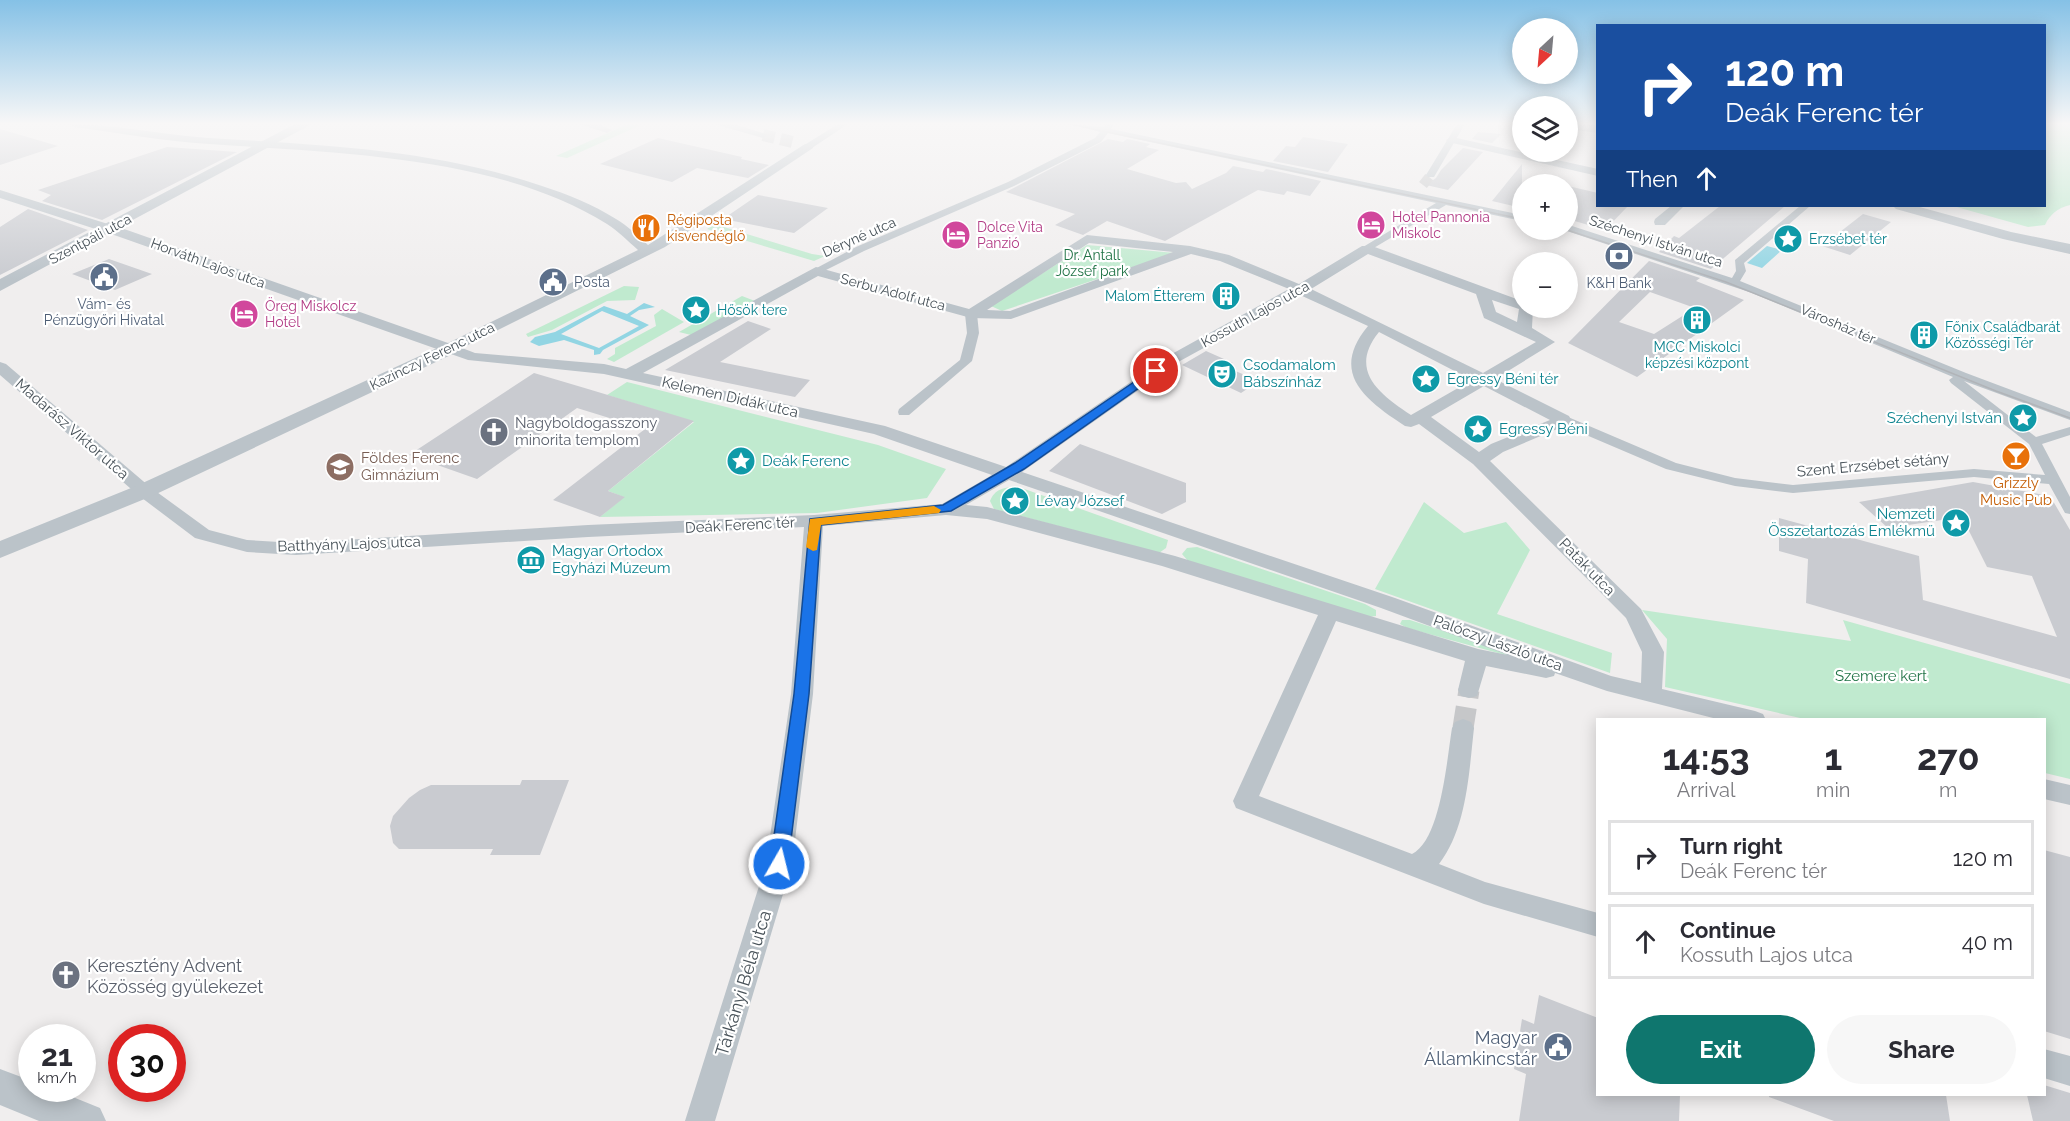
<!DOCTYPE html>
<meta charset="utf-8">
<style>
:root{--surface:#fff;--page:#f7f7f7;--text:#2b2b33;--muted:#7c7c81;--line:#e1e1e2;--accent:#0f766e}
body{margin:0;font-family:Raleway,sans-serif;background:var(--page);color:var(--text);height:100vh;display:flex;flex-direction:column;font-size:22px;white-space:nowrap}
*{box-sizing:border-box;margin:0}
p{font-size:20px;color:var(--muted)}
.icon{flex:none;width:33px;height:33px;fill:none;stroke:currentColor;stroke-width:2;stroke-linecap:round;stroke-linejoin:round}
.map{position:relative;flex:1;overflow:hidden}
.drawer{position:absolute;left:1596px;top:718px;width:450px;height:378px;display:flex;flex-direction:column;background:var(--surface);border-radius:0px;box-shadow:0 3px 15px #0003}
.drawer>*{flex:none}
.hud{position:absolute;left:1596px;top:24px;width:450px;height:183px;border-radius:0px;box-shadow:0 3px 15px #0003;background:#1a4fa0;color:#fff;overflow:hidden}
.needle{width:39px;rotate:206deg}
.tools{position:absolute;left:1512px;top:18px;display:grid;gap:12px}
.tools a{display:grid;place-items:center;width:66px;height:66px;border-radius:50%;background:var(--surface);box-shadow:0 3px 15px #0003;font-size:30px}
.speed{position:absolute;left:18px;top:1024px;display:flex;gap:12px;font-size:30px;font-weight:700;text-align:center}
.speed>*{display:grid;place-content:center;width:78px;height:78px;border-radius:50%;background:var(--surface);box-shadow:0 3px 15px #0003;line-height:1}
.speed small{font-size:15px;font-weight:400}
.speed .limit{border:9px solid #d22;background:#fff;color:#111}
.pin{position:absolute;display:grid;place-items:center;width:51px;height:51px;color:#fff;margin:-26px;border:3px solid #fff;border-radius:50%;box-shadow:0 2px 6px #0007}
.me{position:absolute;width:66px;margin:-33px;rotate:8deg;stroke-linejoin:round;filter:drop-shadow(0 0 4px #0008)}
.turn{display:flex;align-items:center;gap:21px;height:126px;padding:0 30px;font-size:27px}
.turn .icon{width:78px;height:78px;stroke-width:2.5}
.turn b{display:block;font-size:42px;line-height:51px}
.then{display:flex;align-items:center;height:57px;padding:0 30px;background:#0003;gap:12px;font-size:22px}
.eta{display:flex;justify-content:space-evenly;align-items:center;height:102px;text-align:center}
.eta b{font-size:36px;font-weight:700;line-height:42px}
.button{display:flex;gap:12px;margin-top:auto;padding:12px 30px}
.button a{flex:1;height:69px;border-radius:36px;background:var(--accent);color:#fff;font-size:24px;font-weight:700;line-height:69px;text-align:center}
.button a+a{background:var(--page);color:var(--text)}
ul{padding:0;list-style:none}
li{display:flex;align-items:center;gap:18px;height:75px;margin:0 12px 9px;padding:0 18px;border:3px solid var(--line);border-radius:0px}
li div{flex:1}
li b{display:block;font-size:22px}
li em{font-style:normal}
.map>svg:first-child{display:block}
</style>
<div class="map">
<svg width="2070" height="1121" viewBox="0 0 2070 1121">
<rect width="100%" height="100%" fill="#f0eeee"/>
<!-- green -->
<path fill="#c0eacf" d="M628 124 641 125 567 158 556 156Z
M2045 124H2070V205C2058 208 2050 214 2045 225L2028 227 1953 206H2044Z
M714 224 812 254 825 256 814 261 707 229Z
M1087 245 1175 253 1002 311 991 306Z
M624 286 639 287 635 300 607 301 552 330 528 337 526 334Z
M742 296 755 301 691 335 679 332Z
M662 309 684 322 614 362 607 359 615 354V348L656 326 654 315Z
M627 382 878 445 946 469 927 498 817 513 600 517 624 497 608 491 694 422 607 395Z
M1016 486 1168 540 1166 548 1159 553 994 509 990 501C995 489 1003 488 1016 486Z
M1424 502 1464 533 1506 522 1530 550 1497 614 1612 653 1610 673 1375 589Z
M1197 547 1365 604 1376 610V616L1368 617 1188 561 1182 554 1187 548Z
M1642 610 1851 641 1843 620 2070 684V779L2045 773 2044 720H1809L1665 687 1667 639Z
M1402 620H1410L1535 661 1531 662 1407 628 1400 624Z"/>
<!-- water -->
<path fill="#92d5e3" fill-rule="evenodd" d="M1767 246 1782 250 1762 268 1747 263Z
M644 303 655 307 639 310 630 316 649 325 603 350 600 354 594 355V350L564 340 539 346 530 342 535 337 555 332 604 306 627 314ZM602 311 639 326 599 348 561 334Z"/>
<!-- building -->
<path fill="#c9cbd0" fill-rule="evenodd" d="M0 129 58 146 0 165Z
M1478 132 1501 134 1492 143 1472 139Z
M1303 137 1348 144 1328 172 1273 161 1286 146 1295 147Z
M658 138 742 157 741 159 769 165 748 178 697 168 672 182 600 164Z
M1108 139 1123 142 1127 139 1150 144 1146 147 1159 150 1127 169 1176 183 1186 182 1192 189 1226 173 1233 166 1263 172 1266 169 1321 181 1310 196 1287 191 1284 195 1258 190 1165 241 1107 221 1083 235 1055 225 1075 214 1006 192Z
M167 147 237 152 102 220 42 201 51 195 38 190Z
M1463 148 1483 152 1448 190 1426 185 1436 178 1441 170Z
M1522 164V208L1492 201Z
M1568 186 1598 193V206H1628L1605 230 1568 219Z
M758 195 828 208 794 233 723 219Z
M1720 206H1785L1711 269 1659 252 1674 236 1679 238Z
M28 209 88 230 0 275V227Z
M1863 214 1891 222 1850 255 1822 246Z
M109 259 152 274 115 290 72 274Z
M1649 261 1700 278 1696 281 1744 300 1637 377 1568 343ZM1650 292 1695 308 1654 334 1619 322Z
M748 321 771 329 720 362 810 380 795 397 665 370Z
M1206 351 1233 363 1226 367 1259 381 1241 393 1182 365Z
M534 373 588 389 694 421 608 491 625 497 600 517 553 500 645 429 577 408 477 479 409 455Z
M1080 444 1186 483V502L1162 514 1049 471Z
M1973 482 2050 496 2070 530V679L1806 603 1808 559 1779 551V518L1919 556 1923 600 2057 637 2032 576 1987 567 1962 517 1888 528 1859 502Z
M522 780H569L540 855H490L493 849H399L393 843 390 826 393 816 409 798 420 790 431 785H520Z
M2044 850 2070 857V1039L2044 1031Z
M1539 995 1598 1018V1095H1680L1679 1121H1519L1526 1074 1514 1069 1522 1019 1534 1024Z
M2044 1085 2070 1093V1121H2033L2027 1095H2044Z
M1769 1095H1946L1950 1121H1834L1769 1097Z"/>
<g fill="none" stroke-linecap="round" stroke-linejoin="round">
<!-- pedestrian-tunnel -->
<path stroke="#c6c7c9" stroke-width="10" stroke-dasharray="10 4.5" stroke-linecap="butt" d="M1423 185 1431 175"/>
<!-- minor-tunnel-far1 -->
<path stroke="#c6c7c9" stroke-width="12" stroke-dasharray="12 6" stroke-linecap="butt" d="M763 135 793 142"/>
<!-- minor-tunnel -->
<path stroke="#c6c7c9" stroke-width="21" stroke-dasharray="21 10" stroke-linecap="butt" d="M1463 728 1469 690"/>
<!-- pedestrian -->
<path fill="#bbc3c9" fill-rule="evenodd" d="M838 124H848L812 148H806V144Z
M1071 124 1104 127 1106 124H1114L1111 129 1522 215V221L1446 205 1367 252 1362 249 1363 247 1436 203 1108 133 1101 142 1014 186 864 251 820 273 816 274 811 271 856 247 1008 182 1095 138 1100 132Z
M1457 124H1465L1434 177H1428L1426 175Z
M1800 206H1810L1744 263 1746 271 1740 281 1966 373 2070 412V420L1964 381 2036 437 2070 427V435L2042 444 2070 497V514L2065 513 2049 484 1974 477 1793 493 1735 486 1666 469 1558 423 1557 420 1558 417H1568L1676 463 1735 478 1793 485 1974 469 2045 475 2029 444 1951 383 1949 380 1953 377 1752 293 1564 230H1568V225L1572 226 1732 278 1736 271 1735 260Z
M971 311 977 314 979 333 972 361 909 415H899L898 412 899 409 960 360 967 333 965 314Z"/>
<!-- minor -->
<path fill="#bbc3c9" fill-rule="evenodd" d="M69 124C116 124 162 135 209 138 322 145 434 149 542 186 567 194 594 205 616 219 628 226 638 236 648 245L805 144H813V148L665 247 462 348 475 353 604 364 626 369 816 267 969 309 1087 235 1190 246 1229 255 1299 284 1362 246H1372L1522 301V308H1533L1532 328 1555 342 1495 379 1569 416 1571 420 1569 424 1503 452 1490 461 1641 609 1664 652 1662 689 1755 711 1763 714 1766 720H1721L1607 691 1555 673 1554 676 1546 678 1486 666 1477 696 1469 698 1461 696 1458 690 1465 661 1336 621 1259 796 1412 854C1441 840 1447 758 1452 728L1455 722 1463 719 1471 722 1474 728C1469 772 1467 828 1439 864L1485 882 1598 913V937L1484 904 1236 808 1233 801 1318 615 1162 566 987 519 946 515 823 526 813 694 792 864 715 1121H685L766 864 791 694 804 527 588 537 296 555 247 552 195 538 138 495 0 375V362L6 364 150 487 209 530 247 540 296 543 588 525 814 515 942 504 992 475 874 434 604 374 468 360 117 236 0 198V190L127 230 448 343 638 250C628 241 618 231 607 224 497 155 335 153 209 144 164 141 119 133 74 127ZM1089 243 1173 252 1010 311 987 310ZM1191 254 1220 261 1289 289 1170 355 1006 467 885 426 643 373 818 276 971 318 1011 319ZM1368 254 1476 294 1484 318 1536 342 1483 373 1311 289ZM1300 295 1368 326C1329 373 1365 400 1405 426L1411 427 1419 424 1473 464 1626 618 1642 652 1641 683 1611 676 1395 598 1022 472 1180 361ZM1492 300 1519 309 1517 322 1496 312ZM1379 332 1472 380 1411 415C1379 394 1348 370 1379 332ZM1484 386 1550 420 1491 444 1479 452 1431 417ZM1009 480 1381 608 1508 655 1478 649 1175 556 987 507 966 505Z
M579 124H598L612 130 607 133Z
M714 124H734L769 135 763 138Z
M1452 137 1598 169V176L1448 142 1446 140Z
M1671 206H1684L1665 225H1655L1654 222 1655 219Z
M2044 779 2070 785V805L2044 799Z
M2044 1049 2070 1056V1086L2044 1078Z"/>
<!-- tertiary -->
<path fill="#bbc3c9" fill-rule="evenodd" d="M295 124H312L0 291V279Z
M1568 124 1598 125V133L1568 129Z
M1893 206H1916L2011 232 2070 244V254L2003 239 1896 209Z
M448 343 455 345 457 349 455 353 152 496 0 558V541L136 486Z
M0 1069 32 1081V1089H53L100 1108 106 1121H39L0 1105Z"/>
<!-- tram -->
<path stroke="#b1b4b8" stroke-width="1.5" d="M1069 124 1522 219
M1567 230 1726 282 1996 391 2070 418"/>
</g>
<!-- sky -->
<linearGradient id="sky" x2="0" y2="1"><stop stop-color="#85c1e6"/><stop offset="0.44" stop-color="#f8f7f7"/><stop offset="1" stop-color="#f8f7f7" stop-opacity="0"/></linearGradient>
<rect width="2070" height="281" fill="url(#sky)"/>
<!-- route -->
<path fill="#1a73e8" stroke="#114b97" stroke-width="1.5" d="M1156 367 1160 368V373L1024 469 951 511 821 525 809 694 788 864 785 870 779 872 773 870 770 864 794 694 810 519 943 505 1015 463Z"/>
<!-- slow -->
<path fill="#f59e0b" d="M934 506 941 510 939 513 821 525 817 550 813 551 806 547 810 519Z"/>
<!-- icons -->
<defs>
<g id="hotel-disc" transform="scale(1.5)"><circle r="9.5" fill="#d1479c" stroke="#fff"/><path d="M-6-4.5h1.5V1H6V5H4.5V3h-9V5H-6ZM-4 0a1.8 1.8 0 1 1 3.6 0ZM.5 0V-2.5h3Q6-2.5 6 0Z" fill="#fff"/></g>
<g id="restaurant-disc" transform="scale(1.5)"><circle r="9.5" fill="#e8710a" stroke="#fff"/><path d="M-5-6h1v4h1v-4h1v4h1v-4h1v5L-1.5 .5V6h-2V.5L-5-1ZM5-6V6H3V1.5H1.5Q1.5-4 5-6Z" fill="#fff"/></g>
<g id="sight-disc" transform="scale(1.5)"><circle r="9.5" fill="#0f9aa8" stroke="#fff"/><path d="M0-6L1.8-2.2L6-1.7L2.9 1.2L3.7 5.4L0 3.3L-3.7 5.4L-2.9 1.2L-6-1.7L-1.8-2.2Z" fill="#fff"/></g>
<g id="bank-disc" transform="scale(1.5)"><circle r="9.5" fill="#5c6f8a" stroke="#fff"/><path d="M-6-4H6V4H-6ZM0-2.3a2.3 2.3 0 1 0 0 4.6a2.3 2.3 0 1 0 0-4.6Z" fill="#fff"/></g>
<g id="civic-disc" transform="scale(1.5)"><circle r="9.5" fill="#5c6f8a" stroke="#fff"/><path d="M-.6-6.5H3V-4.5H.6V-3L4-1V1h2V6H-6V1h2V-1L-.6-3ZM-1.2 2.5V6h2.4V2.5Z" fill="#fff"/></g>
<g id="building-disc" transform="scale(1.5)"><circle r="9.5" fill="#0f9aa8" stroke="#fff"/><path d="M-4-6H4V6H1V3H-1V6H-4ZM-2.5-4.3h1.7v1.8h-1.7ZM.8-4.3h1.7v1.8H.8ZM-2.5-1h1.7V.8h-1.7ZM.8-1h1.7V.8H.8Z" fill="#fff"/></g>
<g id="theatre-disc" transform="scale(1.5)"><circle r="9.5" fill="#0f9aa8" stroke="#fff"/><path d="M-5-5.5Q0-4 5-5.5V0Q5 5 0 6Q-5 5-5 0ZM-3.3-2.5H-1v1.5H-3.3ZM1-2.5H3.3v1.5H1ZM-2.8 1Q0 5.5 2.8 1Z" fill="#fff"/></g>
<g id="church-disc" transform="scale(1.5)"><circle r="9.5" fill="#6b7280" stroke="#fff"/><path d="M-1.2-6h2.4v3.5h3.3v2.4h-3.3V6h-2.4V-.1h-3.3v-2.4h3.3Z" fill="#fff"/></g>
<g id="bar-disc" transform="scale(1.5)"><circle r="9.5" fill="#e8710a" stroke="#fff"/><path d="M-6-5H6L.8 .8V4.5H3.5V6h-7V4.5H-.8V.8Z" fill="#fff"/></g>
<g id="school-disc" transform="scale(1.5)"><circle r="9.5" fill="#8d6e63" stroke="#fff"/><path d="M0-5L7-2L0 1L-7-2ZM-4 1L0 2.5L4 1V4Q0 6-4 4Z" fill="#fff"/></g>
<g id="museum-disc" transform="scale(1.5)"><circle r="9.5" fill="#0f9aa8" stroke="#fff"/><path d="M0-6L6-3V-2H-6V-3ZM-5-1h2V3h-2ZM-1-1h2V3h-2ZM3-1h2V3H3ZM-6 4H6V6H-6Z" fill="#fff"/></g>
</defs>
<g fill-rule="evenodd">
<use href="#hotel-disc" x="1371" y="225"/>
<use href="#restaurant-disc" x="646" y="228"/>
<use href="#hotel-disc" x="956" y="235"/>
<use href="#sight-disc" x="1788" y="239"/>
<use href="#bank-disc" x="1619" y="256"/>
<use href="#civic-disc" x="104" y="277"/>
<use href="#civic-disc" x="553" y="282"/>
<use href="#building-disc" x="1226" y="296"/>
<use href="#sight-disc" x="696" y="310"/>
<use href="#hotel-disc" x="244" y="314"/>
<use href="#building-disc" x="1697" y="320"/>
<use href="#building-disc" x="1924" y="335"/>
<use href="#theatre-disc" x="1222" y="374"/>
<use href="#sight-disc" x="1426" y="379"/>
<use href="#sight-disc" x="2023" y="418"/>
<use href="#sight-disc" x="1478" y="429"/>
<use href="#church-disc" x="494" y="432"/>
<use href="#bar-disc" x="2016" y="456"/>
<use href="#sight-disc" x="741" y="461"/>
<use href="#school-disc" x="340" y="467"/>
<use href="#sight-disc" x="1015" y="501"/>
<use href="#sight-disc" x="1956" y="523"/>
<use href="#museum-disc" x="531" y="560"/>
<use href="#church-disc" x="66" y="975"/>
<use href="#civic-disc" x="1558" y="1047"/>
</g>
<g text-anchor="middle" dominant-baseline="central" stroke-width="4.5" stroke-linejoin="round" paint-order="stroke">
<!-- far-hotel labels -->
<g font-size="14" fill="#b23c85" stroke="#fff" text-anchor="start">
<text x="1392" y="217">Hotel Pannonia<tspan x="1392" dy="16">Miskolc</tspan></text>
<text x="977" y="227">Dolce Vita<tspan x="977" dy="16">Panzió</tspan></text>
<text x="265" y="306">Öreg Miskolcz<tspan x="265" dy="16">Hotel</tspan></text>
</g>
<!-- far-food labels -->
<g font-size="14" fill="#c56008" stroke="#fff" text-anchor="start">
<text x="667" y="220">Régiposta<tspan x="667" dy="16">kisvendéglő</tspan></text>
</g>
<!-- far-street labels -->
<g font-size="14" fill="#485259" stroke="#fff">
<text transform="translate(859 237) rotate(-24)">Déryné utca</text>
<text transform="translate(90 239) rotate(-28)">Szentpáli utca</text>
<text transform="translate(1656 241) rotate(18)">Széchenyi István utca</text>
<text transform="translate(208 263) rotate(20)">Horváth Lajos utca</text>
<text transform="translate(893 292) rotate(15)">Serbu Adolf utca</text>
<text transform="translate(1255 314) rotate(-29)">Kossuth Lajos utca</text>
<text transform="translate(1838 324) rotate(23)">Városház tér</text>
<text transform="translate(432 356) rotate(-26)">Kazinczy Ferenc utca</text>
</g>
<!-- far-culture labels -->
<g font-size="14" fill="#0d838f" stroke="#fff" text-anchor="start">
<text x="1809" y="239">Erzsébet tér</text>
<text x="1205" y="296" text-anchor="end">Malom Étterem</text>
<text x="717" y="310">Hősök tere</text>
<text x="1945" y="327">Főnix Családbarát<tspan x="1945" dy="16">Közösségi Tér</tspan></text>
<text x="1697" y="347" text-anchor="middle">MCC Miskolci<tspan x="1697" dy="16">képzési központ</tspan></text>
</g>
<!-- far-park labels -->
<g font-size="14" fill="#207346" stroke="#fff">
<text x="1092" y="255">Dr. Antall<tspan x="1092" dy="16">József park</tspan></text>
</g>
<!-- far-service labels -->
<g font-size="14" fill="#4e5e75" stroke="#fff">
<text x="574" y="282" text-anchor="start">Posta</text>
<text x="1619" y="283">K&amp;H Bank</text>
<text x="104" y="304">Vám- és<tspan x="104" dy="16">Pénzügyőri Hivatal</tspan></text>
</g>
<!-- culture labels -->
<g font-size="15" fill="#0d838f" stroke="#fff" text-anchor="start">
<text x="1243" y="365">Csodamalom<tspan x="1243" dy="17">Bábszínház</tspan></text>
<text x="1447" y="379">Egressy Béni tér</text>
<text x="2002" y="418" text-anchor="end">Széchenyi István</text>
<text x="1499" y="429">Egressy Béni</text>
<text x="762" y="461">Deák Ferenc</text>
<text x="1036" y="501">Lévay József</text>
<text x="1935" y="514" text-anchor="end">Nemzeti<tspan x="1935" dy="17">Összetartozás Emlékmű</tspan></text>
<text x="552" y="551">Magyar Ortodox<tspan x="552" dy="17">Egyházi Múzeum</tspan></text>
</g>
<!-- street labels -->
<g font-size="15" fill="#485259" stroke="#fff">
<text transform="translate(730 397) rotate(13)">Kelemen Didák utca</text>
<text transform="translate(72 429) rotate(41)">Madarász Viktor utca</text>
<text transform="translate(1873 465) rotate(-5)">Szent Erzsébet sétány</text>
<text transform="translate(740 525) rotate(-3)">Deák Ferenc tér</text>
<text transform="translate(349 544) rotate(-2)">Batthyány Lajos utca</text>
<text transform="translate(1587 567) rotate(46)">Patak utca</text>
<text transform="translate(1498 643) rotate(20)">Palóczy László utca</text>
</g>
<!-- worship labels -->
<g font-size="15" fill="#5b616d" stroke="#fff" text-anchor="start">
<text x="515" y="423">Nagyboldogasszony<tspan x="515" dy="17">minorita templom</tspan></text>
</g>
<!-- education labels -->
<g font-size="15" fill="#785e54" stroke="#fff" text-anchor="start">
<text x="361" y="458">Földes Ferenc<tspan x="361" dy="17">Gimnázium</tspan></text>
</g>
<!-- food labels -->
<g font-size="15" fill="#c56008" stroke="#fff">
<text x="2016" y="483">Grizzly<tspan x="2016" dy="17">Music Pub</tspan></text>
</g>
<!-- park labels -->
<g font-size="15" fill="#207346" stroke="#fff">
<text x="1881" y="676">Szemere kert</text>
</g>
<!-- near-worship labels -->
<g font-size="18" fill="#5b616d" stroke="#fff" text-anchor="start">
<text x="87" y="965">Keresztény Advent<tspan x="87" dy="21">Közösség gyülekezet</tspan></text>
</g>
<!-- near-street labels -->
<g font-size="18" fill="#485259" stroke="#fff">
<text transform="translate(743 983) rotate(-73)">Tárkányi Béla utca</text>
</g>
<!-- near-service labels -->
<g font-size="18" fill="#4e5e75" stroke="#fff" text-anchor="end">
<text x="1537" y="1037">Magyar<tspan x="1537" dy="21">Államkincstár</tspan></text>
</g>
</g>
</svg>
<div class="tools">
<a><svg class="needle" viewBox="-14 -14 28 28"><path d="M0-13l5 13h-10z" fill="#e53935"/><path d="M0 13l5-13h-10z" fill="#7c7c81"/></svg></a>
<a><svg class="icon" aria-label="layers" viewBox="0 0 24 24"><path d="M12 4l9 5-9 5-9-5zM3 14l9 5 9-5"/></svg></a>
<a>+</a>
<a>−</a>
</div>
<div class="speed"><div>21<small>km/h</small></div><div class="limit">30</div></div>
<div class="pin" style="left:1156px;top:371px;background:#d93025"><svg class="icon" aria-label="arrive" viewBox="0 0 24 24"><path d="M6 21V4h12l-3 4 3 4H6"/></svg></div>
<svg class="me" style="left:779px;top:864px" viewBox="-20 -20 40 40"><circle r="17" fill="#1a73e8" stroke="#fff" stroke-width="3"/><path d="M0-11L8 9 0 5-8 9z" fill="#fff"/></svg>
<div class="hud">
<div class="turn"><svg class="icon" aria-label="right" viewBox="0 0 24 24"><path d="M7 20v-9h11M14 6l5 5-5 5"/></svg><div><b>120 m</b>Deák Ferenc tér</div></div>
<div class="then">Then<svg class="icon" aria-label="ahead" viewBox="0 0 24 24"><path d="M12 20V5M6 11l6-6 6 6"/></svg></div>
</div>
<section class="drawer">
<div class="eta">
<div><b>14:53</b><p>Arrival</p></div>
<div><b>1</b><p>min</p></div>
<div><b>270</b><p>m</p></div>
</div>
<ul>
<li><svg class="icon" aria-label="right" viewBox="0 0 24 24"><path d="M7 20v-9h11M14 6l5 5-5 5"/></svg><div><b>Turn right</b><p>Deák Ferenc tér</p></div><em>120 m</em></li>
<li><svg class="icon" aria-label="ahead" viewBox="0 0 24 24"><path d="M12 20V5M6 11l6-6 6 6"/></svg><div><b>Continue</b><p>Kossuth Lajos utca</p></div><em>40 m</em></li>
</ul>
<div class="button"><a>Exit</a><a>Share</a></div>
</section>
</div>
